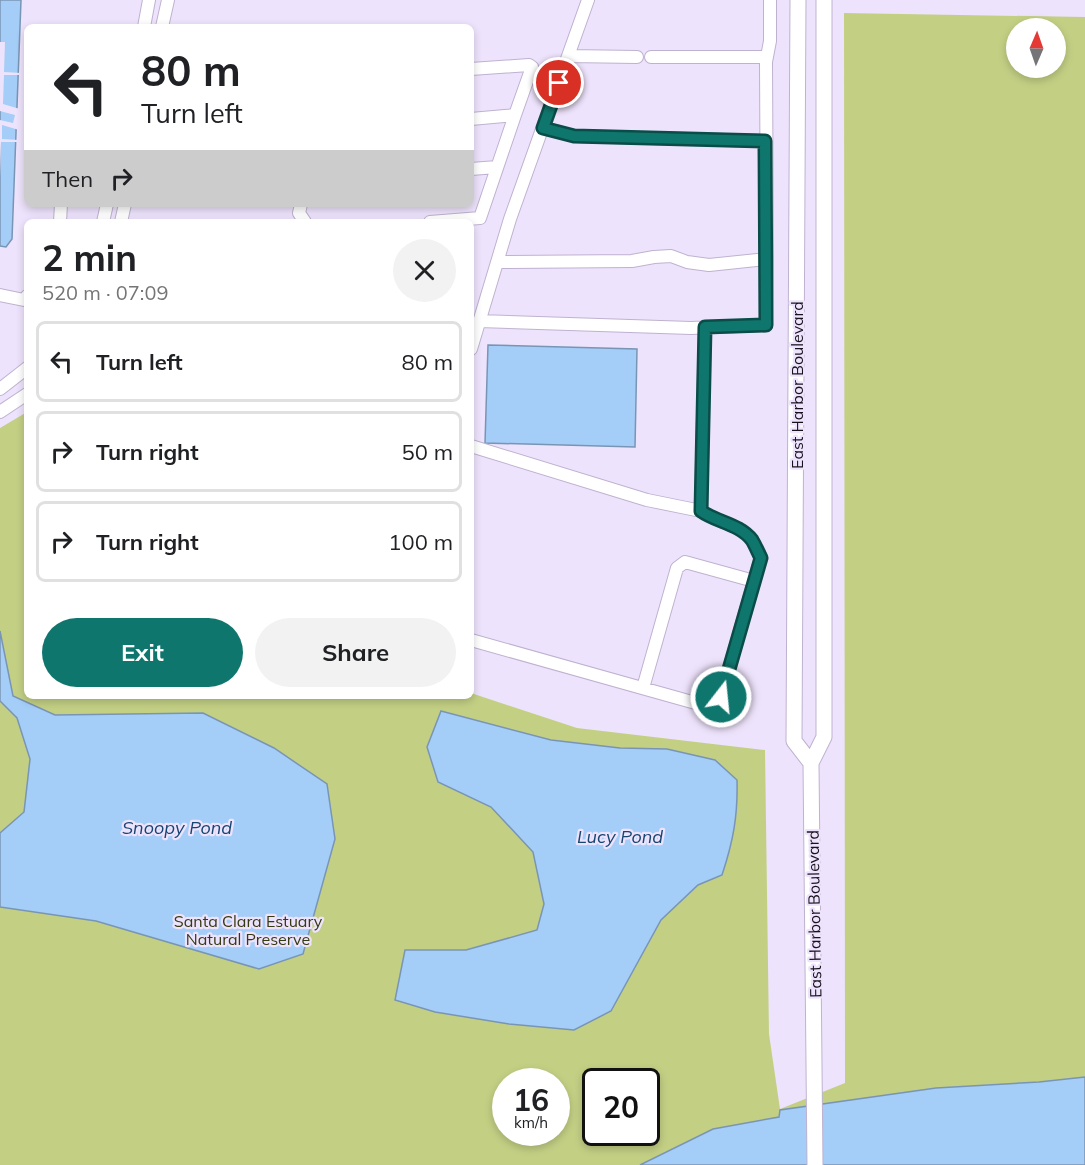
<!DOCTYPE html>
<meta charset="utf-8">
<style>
:root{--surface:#fff;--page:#f2f2f2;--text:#202124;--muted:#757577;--line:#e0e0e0;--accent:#0f766e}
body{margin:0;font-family:Mulish,sans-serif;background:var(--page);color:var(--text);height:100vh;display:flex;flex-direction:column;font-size:22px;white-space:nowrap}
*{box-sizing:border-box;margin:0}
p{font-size:20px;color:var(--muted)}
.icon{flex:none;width:33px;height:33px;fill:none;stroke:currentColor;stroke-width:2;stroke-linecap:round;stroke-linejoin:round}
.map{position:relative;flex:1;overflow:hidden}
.details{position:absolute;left:24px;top:219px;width:450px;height:480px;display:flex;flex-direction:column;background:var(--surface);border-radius:9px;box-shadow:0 3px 9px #0003}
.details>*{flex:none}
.hud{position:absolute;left:24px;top:24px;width:450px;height:183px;border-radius:9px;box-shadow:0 3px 9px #0003;background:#fff;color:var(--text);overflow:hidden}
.needle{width:39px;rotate:2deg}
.fabs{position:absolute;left:1006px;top:18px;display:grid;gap:12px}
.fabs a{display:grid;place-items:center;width:60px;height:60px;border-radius:50%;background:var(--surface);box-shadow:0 3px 9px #0003;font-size:30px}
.speed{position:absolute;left:492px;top:1068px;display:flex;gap:12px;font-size:30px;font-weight:700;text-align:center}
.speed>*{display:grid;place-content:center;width:78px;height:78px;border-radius:50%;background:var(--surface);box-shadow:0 3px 9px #0003;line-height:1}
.speed small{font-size:15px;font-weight:400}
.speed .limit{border:3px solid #111;border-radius:9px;background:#fff;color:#111}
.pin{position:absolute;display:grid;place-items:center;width:51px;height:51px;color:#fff;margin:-26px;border:3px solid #fff;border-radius:50%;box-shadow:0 2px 6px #0007}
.me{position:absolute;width:66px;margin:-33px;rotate:16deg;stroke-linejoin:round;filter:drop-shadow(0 0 4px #0008)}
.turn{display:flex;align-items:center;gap:21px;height:126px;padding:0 18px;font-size:27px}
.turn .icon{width:78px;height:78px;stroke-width:2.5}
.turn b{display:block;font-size:42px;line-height:51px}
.then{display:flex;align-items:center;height:57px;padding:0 18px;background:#0003;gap:12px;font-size:22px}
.round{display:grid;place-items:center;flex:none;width:63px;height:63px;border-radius:32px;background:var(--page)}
.overview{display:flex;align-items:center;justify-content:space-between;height:102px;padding:0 18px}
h1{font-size:36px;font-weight:700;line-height:45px}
.action{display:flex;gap:12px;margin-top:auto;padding:12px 18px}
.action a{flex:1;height:69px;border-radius:36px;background:var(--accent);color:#fff;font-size:24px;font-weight:700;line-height:69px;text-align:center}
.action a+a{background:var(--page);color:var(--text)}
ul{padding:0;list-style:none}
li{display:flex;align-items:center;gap:18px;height:81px;margin:0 12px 9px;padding:0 6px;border:3px solid var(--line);border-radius:9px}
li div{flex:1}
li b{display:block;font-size:22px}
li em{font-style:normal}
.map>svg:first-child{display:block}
</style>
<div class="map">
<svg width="1085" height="1165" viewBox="0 0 1085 1165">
<rect width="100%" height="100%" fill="#eee3fc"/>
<!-- green -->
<path fill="#c3d084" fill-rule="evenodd" d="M844 13 1085 17V1165H0V428L27 412V696H471V693L577 728 765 750 769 1034 780 1109 845 1083ZM1017 28H1056V68H1017ZM506 1082H556V1132H506ZM596 1082H646V1132H596Z"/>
<!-- water -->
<path fill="#a4cdf7" stroke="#7995b5" stroke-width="1.5" d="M0 0H21L12 239 6 247 0 246Z
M488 345 637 349 635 447 485 443Z
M0 631 13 696 55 715 203 713 274 748 327 784 335 839 303 954 259 969 96 921 0 907V833L24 812 30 759 17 718 0 701Z
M441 711 551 740 620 748 667 749 715 760 737 780C738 816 733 842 722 875L698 885 661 920 611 1011 574 1030 509 1024 435 1012 395 1000 405 950H466L537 930 544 904 533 852 491 807 438 782 427 747Z
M1085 1077V1165H640L713 1129 779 1117 780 1110 936 1088 1039 1082Z"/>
<!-- pier -->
<path fill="#eee3fc" d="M0 42H5L4 72 21 73V75H4L3 104 20 109V112L19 130 2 125V139L19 140V142H1L0 177V120L13 123 15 115 0 111Z"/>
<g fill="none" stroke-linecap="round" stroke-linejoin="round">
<!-- minor casing -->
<g stroke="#bfb2d0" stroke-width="14">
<path id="minor" d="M144 27 149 0
M162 27 168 0
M569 56 637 57
M651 57H767
M471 69 529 65 532 67 515 115
M543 128 574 136 765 141
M471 169 497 167
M301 204 299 213 305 222
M60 222 61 204
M103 222 107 204
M121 222 125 204
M430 222 480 218 515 115 471 119
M497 262 632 261 654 257 671 256 687 262 709 265 767 259 766 62 770 41V0
M0 295 24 300 27 296
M479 321 691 328 766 325 767 259
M471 349 510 219 588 0
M0 389 27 368
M0 412 27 394
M471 446 647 500 701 511
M471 640 699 704 714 705 721 697 761 557C758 552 755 545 752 540 740 524 716 522 701 511L705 327
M643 688 677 568 685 562 754 581"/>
</g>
<!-- major casing -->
<g stroke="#bfb2d0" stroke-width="17">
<path id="major" d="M798 0 794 741 811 763
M815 1165 811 763 824 737V0"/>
</g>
<!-- minor -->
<use href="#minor" stroke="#fff" stroke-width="12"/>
<!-- major -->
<use href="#major" stroke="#fff" stroke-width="15"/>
</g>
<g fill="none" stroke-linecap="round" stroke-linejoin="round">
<!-- route casing -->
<g stroke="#0a4d48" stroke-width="15">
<path id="route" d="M559 83 543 128 574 136 765 141 766 325 705 327 701 511C716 522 740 524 752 540 755 545 758 552 761 558L721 697"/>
</g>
<!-- route -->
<use href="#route" stroke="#0f766e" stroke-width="10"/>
</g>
<g text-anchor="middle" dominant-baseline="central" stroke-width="4.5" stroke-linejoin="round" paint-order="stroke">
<!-- street labels -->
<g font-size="16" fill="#16111b" stroke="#eee3fc">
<text transform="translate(797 385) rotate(-90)">East Harbor Boulevard</text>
<text transform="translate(814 914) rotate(-91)">East Harbor Boulevard</text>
</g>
<!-- park labels -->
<g font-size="16" fill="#343a11" stroke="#eee3fc">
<text x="248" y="921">Santa Clara Estuary<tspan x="248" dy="18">Natural Preserve</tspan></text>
</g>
<!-- water labels -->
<g font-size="18" font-style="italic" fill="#154672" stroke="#eee3fc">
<text x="177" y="827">Snoopy Pond</text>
<text x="620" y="836">Lucy Pond</text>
</g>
</g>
</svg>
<div class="fabs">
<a><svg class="needle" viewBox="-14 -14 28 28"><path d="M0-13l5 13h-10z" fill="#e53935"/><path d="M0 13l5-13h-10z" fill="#757577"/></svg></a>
</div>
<div class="speed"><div>16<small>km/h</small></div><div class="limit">20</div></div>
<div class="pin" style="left:559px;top:83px;background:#d93025"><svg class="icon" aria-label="arrive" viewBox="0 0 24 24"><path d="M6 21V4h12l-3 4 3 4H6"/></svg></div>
<svg class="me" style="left:721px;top:697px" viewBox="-20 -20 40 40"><circle r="17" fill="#0f766e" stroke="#fff" stroke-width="3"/><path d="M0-11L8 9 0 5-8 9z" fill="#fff"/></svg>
<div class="hud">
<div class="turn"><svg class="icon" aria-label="left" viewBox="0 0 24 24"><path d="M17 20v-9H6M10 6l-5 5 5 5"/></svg><div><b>80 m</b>Turn left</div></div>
<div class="then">Then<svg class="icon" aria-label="right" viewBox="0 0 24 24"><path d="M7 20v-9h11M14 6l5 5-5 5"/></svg></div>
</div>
<section class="details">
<div class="overview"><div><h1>2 min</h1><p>520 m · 07:09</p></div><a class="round"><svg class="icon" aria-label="close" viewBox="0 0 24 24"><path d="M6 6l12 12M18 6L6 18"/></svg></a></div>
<ul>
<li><svg class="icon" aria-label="left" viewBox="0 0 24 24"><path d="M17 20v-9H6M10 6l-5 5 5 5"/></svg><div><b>Turn left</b></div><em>80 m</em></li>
<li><svg class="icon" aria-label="right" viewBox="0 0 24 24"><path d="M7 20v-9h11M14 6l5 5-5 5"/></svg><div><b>Turn right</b></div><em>50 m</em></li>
<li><svg class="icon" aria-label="right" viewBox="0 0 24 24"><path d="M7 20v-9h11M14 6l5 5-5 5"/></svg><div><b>Turn right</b></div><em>100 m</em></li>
</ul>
<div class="action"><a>Exit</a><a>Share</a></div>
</section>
</div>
